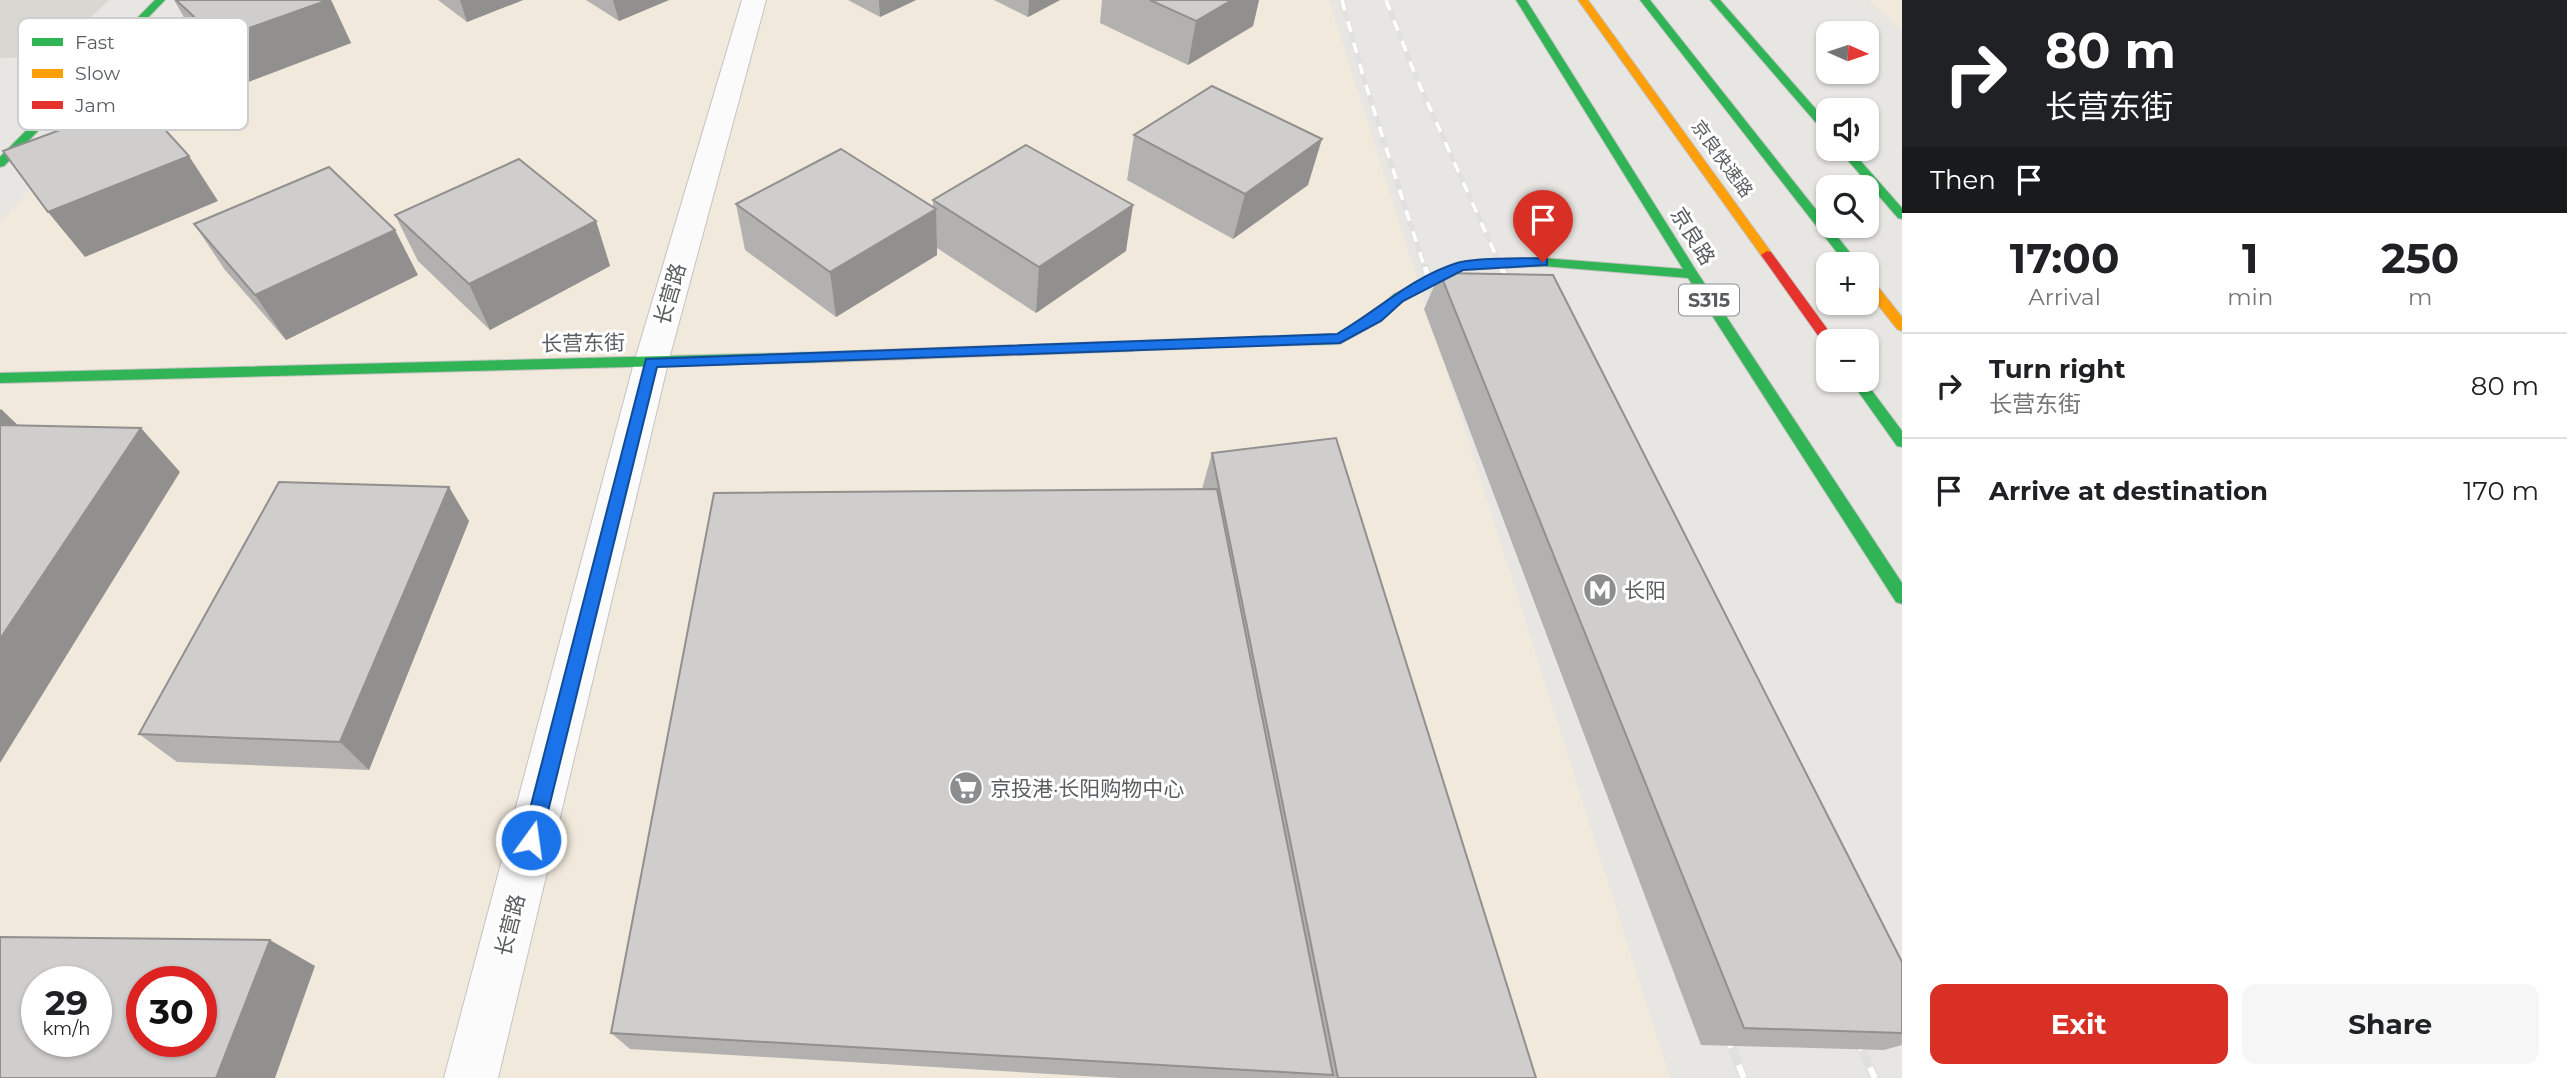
<!DOCTYPE html>
<meta charset="utf-8">
<style>
:root{--surface:#fff;--page:#f6f6f6;--text:#202124;--muted:#757577;--line:#e0e0e0;--accent:#d93025}
body{margin:0;font-family:Montserrat,"Noto Sans SC",sans-serif;background:var(--page);color:var(--text);height:100vh;display:flex;flex-direction:column;font-size:26px;white-space:nowrap}
*{box-sizing:border-box;margin:0}
p{font-size:23px;color:var(--muted)}
.icon{flex:none;width:38px;height:38px;fill:none;stroke:currentColor;stroke-width:2;stroke-linecap:round;stroke-linejoin:round}
.map{position:relative;flex:1;overflow:hidden}
.side{display:flex;flex-direction:column;background:var(--surface);width:665px}
.side>*{flex:none}
.hud{background:#202124;color:#fff;overflow:hidden}
.needle{width:46px;rotate:93deg}
.fabs{position:absolute;left:1816px;top:21px;display:grid;gap:14px}
.fabs a{display:grid;place-items:center;width:63px;height:63px;border-radius:14px;background:var(--surface);box-shadow:0 2px 5px #0004;font-size:35px}
.speed{position:absolute;left:21px;top:966px;display:flex;gap:14px;font-size:35px;font-weight:700;text-align:center}
.speed>*{display:grid;place-content:center;width:91px;height:91px;border-radius:50%;background:var(--surface);box-shadow:0 2px 5px #0004;line-height:1}
.speed small{font-size:18px;font-weight:400}
.speed .limit{border:10px solid #d22;background:#fff;color:#111}
.pin{position:absolute;display:grid;place-items:center;width:60px;height:60px;color:#fff;margin:-72px -30px;border-radius:50% 50% 50% 0;rotate:-45deg;box-shadow:0 0 7px #0007}
.pin .icon{rotate:45deg}
.me{position:absolute;width:77px;margin:-38px;rotate:14deg;stroke-linejoin:round;filter:drop-shadow(0 0 5px #0008)}
.turn{display:flex;align-items:center;gap:24px;height:147px;padding:0 28px;font-size:32px}
.turn .icon{width:91px;height:91px;stroke-width:2.5}
.turn b{display:block;font-size:49px;line-height:60px}
.then{display:flex;align-items:center;height:66px;padding:0 28px;background:#0003;gap:14px;font-size:26px}
.eta{display:flex;justify-content:space-evenly;align-items:center;height:119px;text-align:center}
.eta b{font-size:42px;font-weight:700;line-height:49px}
.button{display:flex;gap:14px;margin-top:auto;padding:14px 28px}
.button a{flex:1;height:80px;border-radius:14px;background:var(--accent);color:#fff;font-size:28px;font-weight:700;line-height:80px;text-align:center}
.button a+a{background:var(--page);color:var(--text)}
ul{padding:0;list-style:none}
li{display:flex;align-items:center;gap:21px;height:105px;padding:0 28px;border-top:2px solid var(--line)}
li div{flex:1}
li b{display:block;font-size:26px}
li em{font-style:normal}
main{display:flex;flex:1;min-height:0}
.map>svg:first-child{display:block}
</style>
<main>
<div class="map">
<svg width="1902" height="1078" viewBox="0 0 1902 1078">
<rect width="100%" height="100%" fill="#e8e6e2"/>
<!-- commercial -->
<path fill="#f1e9db" fill-rule="evenodd" d="M204 0H1329L1670 1078H0V222ZM37 982H96V1041H37ZM142 982H201V1041H142Z
M1869 0H1902V32Z"/>
<!-- education -->
<path fill="#dad6d2" d="M0 0H109L49 57 0 58Z"/>
<g fill="none" stroke-linecap="round" stroke-linejoin="round">
<!-- street casing -->
<g stroke="#c4c3c3" stroke-width="2">
<path id="street" d="M742 0H766L668 363 498 1078H444L634 363Z"/>
</g>
<!-- fast casing -->
<g stroke="#c3c3c3" stroke-width="2">
<path id="fast" d="M155 0H165L4 166 0 167V157Z
M1516 0H1526L1697 272 1902 583V604L1896 602 1688 278 1543 266 1462 270 1404 300 1381 321 1340 344 1128 349 1126 346 1128 343 1133 341 1337 334 1371 315 1394 294 1460 262 1543 258 1683 269Z
M1640 0H1650L1859 264H1846Z
M1710 0H1720L1829 124V134L1825 133Z
M1838 149H1850L1902 208V219L1898 218Z
M826 352 833 357 826 362 0 383V373Z
M1850 380H1864L1902 431V447L1897 446Z"/>
</g>
<!-- slow casing -->
<g stroke="#c3c3c3" stroke-width="2">
<path id="slow" d="M1578 0H1588L1771 252V258H1763Z
M1867 278 1872 279 1902 317V331L1897 329 1867 291Z
M1133 341 1140 346 1133 351 826 362 819 357 826 352Z"/>
</g>
<!-- jam casing -->
<g stroke="#c3c3c3" stroke-width="2">
<path id="jam" d="M1767 251 1771 252 1836 341H1829V346L1824 344 1761 255Z"/>
</g>
<!-- street -->
<use href="#street" fill="#fcfbfb" fill-rule="evenodd"/>
<!-- fast -->
<use href="#fast" fill="#30b455" fill-rule="evenodd"/>
<!-- slow -->
<use href="#slow" fill="#ff9f0a" fill-rule="evenodd"/>
<!-- jam -->
<use href="#jam" fill="#e5322d" fill-rule="evenodd"/>
<!-- rail-far2 casing -->
<g stroke="#e0e0df" stroke-width="5">
<path id="rail-far2" d="M1342 0 1363 76 1425 269
M1386 0 1416 77 1502 269"/>
</g>
<!-- rail-far1 casing -->
<g stroke="#e0e0df" stroke-width="8">
<path id="rail-far1" d="M1425 267 1439 311
M1501 267 1513 293"/>
</g>
<!-- rail casing -->
<g stroke="#e0e0df" stroke-width="9">
<path id="rail" d="M1724 1030 1744 1078
M1854 1033 1875 1078"/>
</g>
<!-- rail-far2 -->
<use href="#rail-far2" stroke="#fff" stroke-width="3.5" stroke-dasharray="11" stroke-linecap="butt"/>
<!-- rail-far1 -->
<use href="#rail-far1" stroke="#fff" stroke-width="5" stroke-dasharray="15" stroke-linecap="butt"/>
<!-- rail -->
<use href="#rail" stroke="#fff" stroke-width="6" stroke-dasharray="19" stroke-linecap="butt"/>
</g>
<!-- wall -->
<path fill="#b3b1af" d="M174 0H331L351 43 243 84 197 40Z
M438 0H523L467 22Z
M586 0H669L619 21Z
M848 0H916L880 17Z
M994 0H1060L1028 17Z
M1102 0H1259L1253 26 1188 65 1100 23Z
M1134 135 1308 185 1233 239 1127 180Z
M933 200 1126 251 1036 313 937 248V255L836 317 745 250 736 204 933 207Z
M395 215 596 221 610 266 490 330 418 261Z
M194 224 418 275 286 340 225 270Z
M1440 273 1902 962V1045L1884 1050 1701 1045 1424 309Z
M1212 453 1536 1078H1119L630 1049 611 1033 1202 489Z
M469 521 369 770 177 762 139 734Z"/>
<!-- shaded-wall -->
<path fill="#92908f" d="M328 0H331L351 43 243 84 218 39Z
M460 0H523L467 22Z
M613 0H669L619 21Z
M879 0H916L880 17Z
M1029 0H1060L1028 17Z
M1232 0H1259L1253 26 1188 65 1196 21Z
M1322 139 1308 185 1233 239 1245 194Z
M189 156 218 201 85 257 48 212Z
M1133 205 1126 251 1036 313 1039 267Z
M936 209 937 255 836 317 830 272Z
M596 221 610 266 490 330 469 284Z
M395 230 418 275 286 340 255 295Z
M1 409 47 453 0 435V410Z
M141 428 180 472 0 763V639Z
M449 487 469 521 369 770 340 742Z
M270 940 315 966 275 1078H216Z"/>
<!-- building -->
<path fill="#d0cecc" stroke="#92908f" stroke-width="2" fill-rule="evenodd" d="M176 0H328L218 39Z
M1150 0H1232L1196 21Z
M1212 86 1322 139 1245 194 1134 135Z
M139 101 189 156 48 212 3 151Z
M1026 145 1133 205 1039 267 933 200Z
M841 149 936 209 830 272 736 204Z
M519 159 596 221 469 284 395 215Z
M329 167 395 230 255 295 194 224Z
M1440 273 1553 275 1902 962V1033L1744 1028Z
M0 425 141 428 0 639Z
M1336 438 1536 1078H1338L1212 453Z
M279 482 449 487 340 742 139 734Z
M1217 489 1333 1075 611 1033 714 493Z
M0 937 270 940 216 1078H0ZM37 982H96V1041H37ZM142 982H201V1041H142Z"/>
<!-- route -->
<path fill="#1a73e8" stroke="#114b97" stroke-width="2" d="M1543 258 1547 259V265L1463 270 1403 301 1381 321 1340 343 657 367 541 840 538 846 531 849 524 846 522 840 646 359 1337 334C1377 311 1412 277 1457 263 1478 257 1520 259 1543 258Z"/>
<!-- icons -->
<defs>
<g id="metro-disc" transform="scale(1.75)"><circle r="9.5" fill="#8b8d8e" stroke="#fff"/><path d="M-5.5 5V-5H-3L0 0L3-5H5.5V5H3V-.5L0 4L-3-.5V5Z" fill="#fff"/></g>
<g id="supermarket-disc" transform="scale(1.75)"><circle r="9.5" fill="#8b8d8e" stroke="#fff"/><path d="M-6-5.5h2.5l.6 2H6L4.5 2H-2.5L-4.4-4H-6ZM-1.5 3.2a1.3 1.3 0 1 0 .1 0ZM3 3.2a1.3 1.3 0 1 0 .1 0Z" fill="#fff"/></g>
</defs>
<g fill-rule="evenodd">
<use href="#metro-disc" x="1600" y="590"/>
<use href="#supermarket-disc" x="966" y="788"/>
</g>
<g text-anchor="middle" dominant-baseline="central" stroke-width="6" stroke-linejoin="round" paint-order="stroke">
<!-- far-street labels -->
<g font-size="18" fill="#595d60" stroke="#fff">
<text transform="translate(1722 159) rotate(54)">京良快速路</text>
</g>
<!-- shield labels -->
<rect fill="#fff" stroke="#8b8e90" stroke-width="2" x="1679" y="284.5" width="60" height="31" rx="5"/>
<g font-size="19" font-weight="bold" fill="#595d60">
<text x="1709" y="300">S315</text>
</g>
<!-- street labels -->
<g font-size="21" fill="#595d60" stroke="#fff">
<text transform="translate(1693 236) rotate(58)">京良路</text>
<text transform="translate(670 294) rotate(-74)">长营路</text>
<text transform="translate(583 343) rotate(-1)">长营东街</text>
<text transform="translate(510 925) rotate(-76)">长营路</text>
</g>
<!-- poi labels -->
<g font-size="21" fill="#595d60" stroke="#fff" text-anchor="start">
<text x="1624" y="590">长阳</text>
<text x="990" y="788">京投港·长阳购物中心</text>
</g>
</g>
<!-- legend -->
<rect x="18" y="18" width="230" height="112" rx="10" fill="#fff" stroke="#cdcecf" stroke-width="2"/>
<rect x="32" y="38" width="31" height="8" fill="#30b455"/>
<rect x="32" y="69" width="31" height="9" fill="#ff9f0a"/>
<rect x="32" y="101" width="31" height="8" fill="#e5322d"/>
<g font-size="19" fill="#595d60">
<text x="75" y="49">Fast</text>
<text x="75" y="80">Slow</text>
<text x="75" y="112">Jam</text>
</g>
</svg>
<div class="fabs">
<a><svg class="needle" viewBox="-14 -14 28 28"><path d="M0-13l5 13h-10z" fill="#e53935"/><path d="M0 13l5-13h-10z" fill="#757577"/></svg></a>
<a><svg class="icon" aria-label="sound" viewBox="0 0 24 24"><path d="M4 9h4l5-4v14l-5-4H4zM17 9q2 3 0 6"/></svg></a>
<a><svg class="icon" aria-label="search" viewBox="0 0 24 24"><circle cx="10" cy="10" r="6"/><path d="M15 15l6 6"/></svg></a>
<a>+</a>
<a>−</a>
</div>
<div class="speed"><div>29<small>km/h</small></div><div class="limit">30</div></div>
<div class="pin" style="left:1543px;top:262px;background:#d93025"><svg class="icon" aria-label="arrive" viewBox="0 0 24 24"><path d="M6 21V4h12l-3 4 3 4H6"/></svg></div>
<svg class="me" style="left:531px;top:840px" viewBox="-20 -20 40 40"><circle r="17" fill="#1a73e8" stroke="#fff" stroke-width="3"/><path d="M0-11L8 9 0 5-8 9z" fill="#fff"/></svg>
</div>
<section class="side">
<div class="hud">
<div class="turn"><svg class="icon" aria-label="right" viewBox="0 0 24 24"><path d="M7 20v-9h11M14 6l5 5-5 5"/></svg><div><b>80 m</b>长营东街</div></div>
<div class="then">Then<svg class="icon" aria-label="arrive" viewBox="0 0 24 24"><path d="M6 21V4h12l-3 4 3 4H6"/></svg></div>
</div>
<div class="eta">
<div><b>17:00</b><p>Arrival</p></div>
<div><b>1</b><p>min</p></div>
<div><b>250</b><p>m</p></div>
</div>
<ul>
<li><svg class="icon" aria-label="right" viewBox="0 0 24 24"><path d="M7 20v-9h11M14 6l5 5-5 5"/></svg><div><b>Turn right</b><p>长营东街</p></div><em>80 m</em></li>
<li><svg class="icon" aria-label="arrive" viewBox="0 0 24 24"><path d="M6 21V4h12l-3 4 3 4H6"/></svg><div><b>Arrive at destination</b></div><em>170 m</em></li>
</ul>
<div class="button"><a>Exit</a><a>Share</a></div>
</section>
</main>
